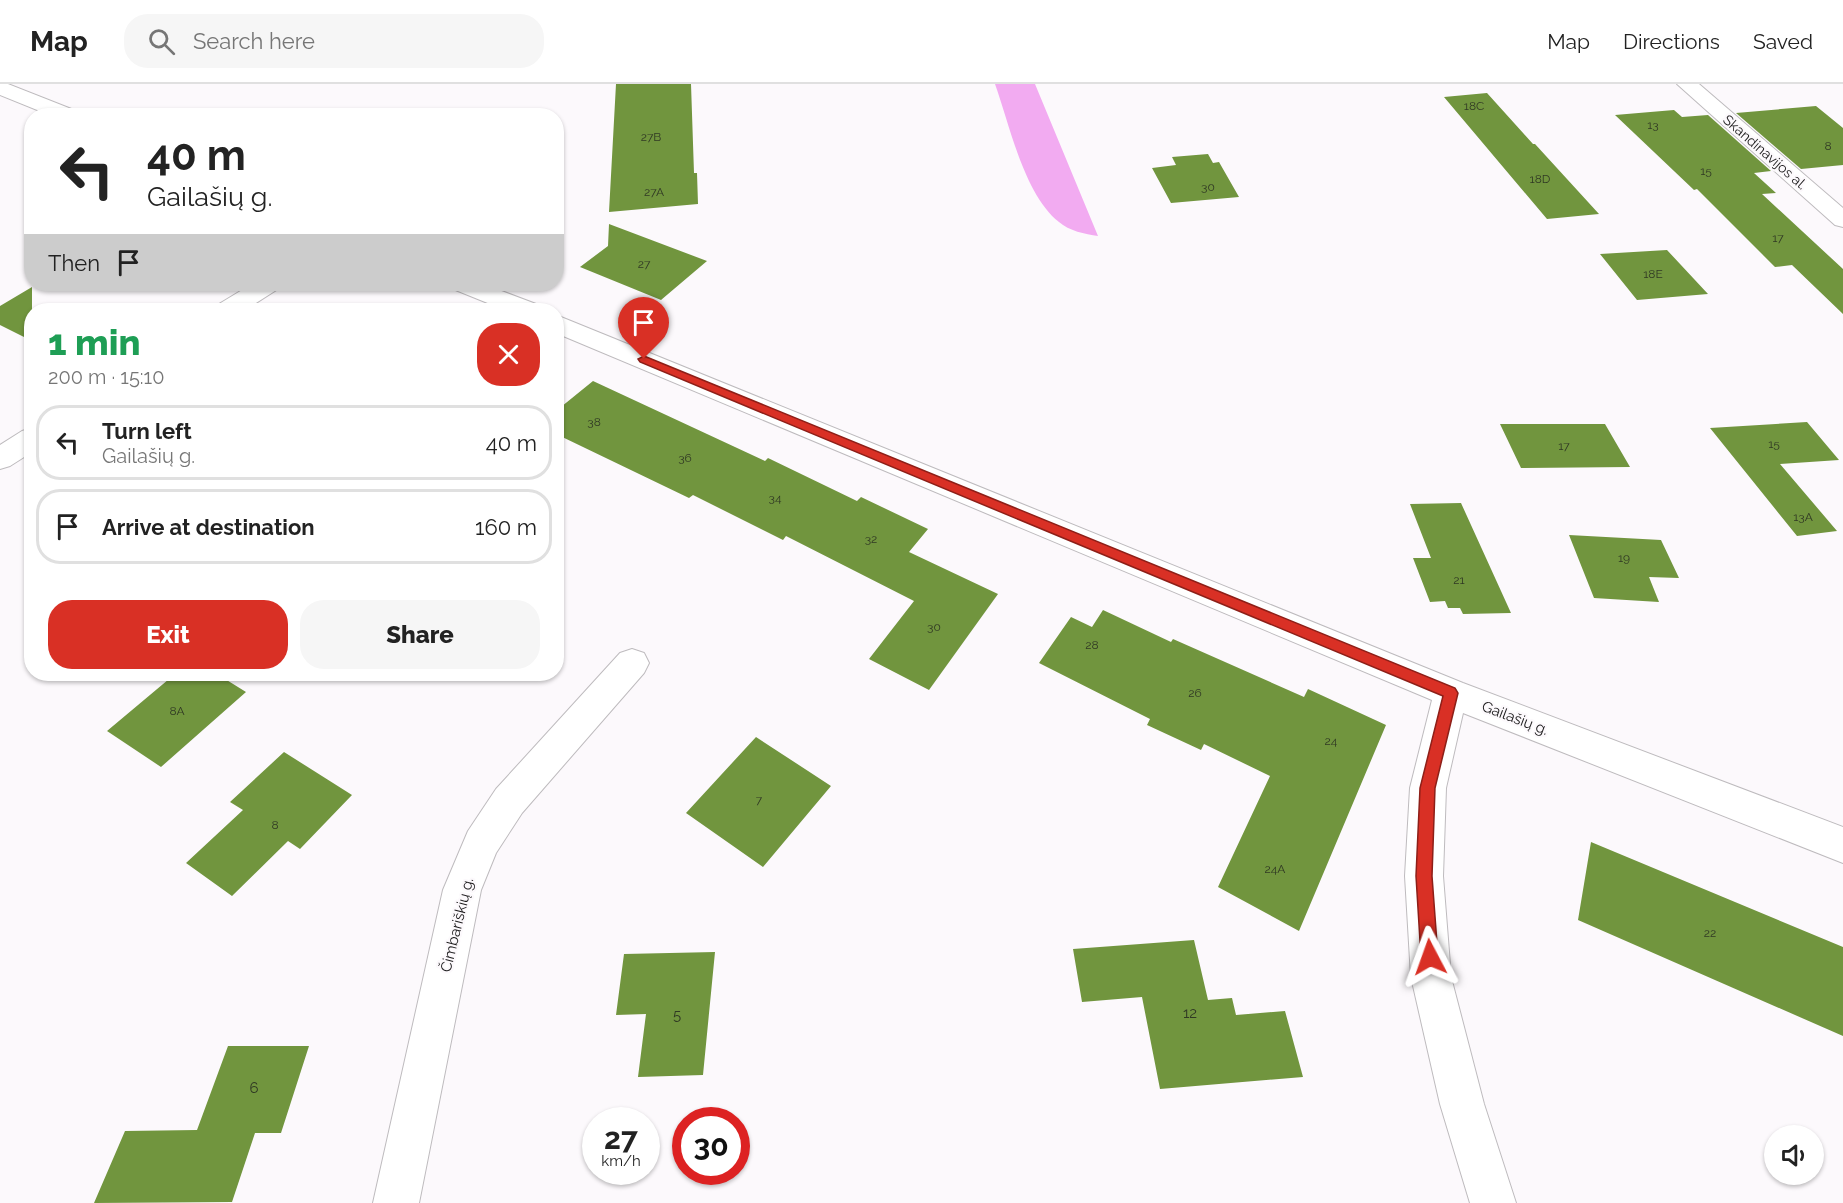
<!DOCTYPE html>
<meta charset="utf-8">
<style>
:root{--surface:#fff;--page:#f6f6f6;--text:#222;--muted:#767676;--line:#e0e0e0;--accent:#d93025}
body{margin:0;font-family:Raleway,sans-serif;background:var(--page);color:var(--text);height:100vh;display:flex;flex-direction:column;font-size:22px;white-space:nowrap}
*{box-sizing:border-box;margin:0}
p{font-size:20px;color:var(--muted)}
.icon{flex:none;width:33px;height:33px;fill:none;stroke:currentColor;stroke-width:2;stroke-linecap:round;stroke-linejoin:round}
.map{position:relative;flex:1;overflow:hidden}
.panel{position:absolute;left:24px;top:219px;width:540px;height:378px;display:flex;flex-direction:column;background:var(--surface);border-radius:24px;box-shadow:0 2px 4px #0004}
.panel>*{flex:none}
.banner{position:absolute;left:24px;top:24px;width:540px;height:183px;border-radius:24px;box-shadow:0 2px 4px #0004;background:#fff;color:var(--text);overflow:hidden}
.controls{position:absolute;left:1764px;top:1041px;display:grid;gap:12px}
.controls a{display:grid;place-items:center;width:60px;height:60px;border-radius:50%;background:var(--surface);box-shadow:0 2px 4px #0004;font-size:30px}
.speed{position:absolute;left:582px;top:1023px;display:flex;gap:12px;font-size:30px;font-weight:700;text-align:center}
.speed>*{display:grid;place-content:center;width:78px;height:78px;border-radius:50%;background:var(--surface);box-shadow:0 2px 4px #0004;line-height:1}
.speed small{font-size:15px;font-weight:400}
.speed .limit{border:9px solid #d22;background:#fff;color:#111}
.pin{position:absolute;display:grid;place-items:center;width:51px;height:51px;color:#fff;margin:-62px -26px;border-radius:50% 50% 50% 0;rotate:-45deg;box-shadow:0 0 6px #0007}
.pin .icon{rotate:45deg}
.me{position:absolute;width:66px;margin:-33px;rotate:356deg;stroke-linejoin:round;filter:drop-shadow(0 0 4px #0008)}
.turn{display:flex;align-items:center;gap:21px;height:126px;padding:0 24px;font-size:27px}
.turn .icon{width:78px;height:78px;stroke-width:2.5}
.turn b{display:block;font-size:42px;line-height:51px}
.then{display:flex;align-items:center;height:57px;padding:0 24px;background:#0003;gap:12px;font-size:22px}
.round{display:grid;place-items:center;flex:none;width:63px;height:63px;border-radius:24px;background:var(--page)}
.head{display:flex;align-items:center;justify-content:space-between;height:102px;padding:0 24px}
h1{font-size:36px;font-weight:800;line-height:45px;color:#1e9e55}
.primary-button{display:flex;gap:12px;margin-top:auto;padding:12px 24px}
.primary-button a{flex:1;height:69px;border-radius:24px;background:var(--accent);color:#fff;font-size:24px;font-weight:800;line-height:69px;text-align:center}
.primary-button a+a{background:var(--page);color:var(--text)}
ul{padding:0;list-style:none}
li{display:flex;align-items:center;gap:18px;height:75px;margin:0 12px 9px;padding:0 12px;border:3px solid var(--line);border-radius:24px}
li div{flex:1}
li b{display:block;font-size:22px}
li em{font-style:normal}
header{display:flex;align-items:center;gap:36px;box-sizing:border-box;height:84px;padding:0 30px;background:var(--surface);border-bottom:2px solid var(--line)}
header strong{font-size:28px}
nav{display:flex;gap:33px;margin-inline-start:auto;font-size:21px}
.search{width:420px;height:54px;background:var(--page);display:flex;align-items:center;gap:15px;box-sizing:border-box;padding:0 21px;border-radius:24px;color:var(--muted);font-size:22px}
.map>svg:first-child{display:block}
</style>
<header>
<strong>Map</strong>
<div class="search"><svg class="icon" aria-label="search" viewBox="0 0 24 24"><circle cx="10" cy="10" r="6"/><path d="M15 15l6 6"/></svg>Search here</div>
<nav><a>Map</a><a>Directions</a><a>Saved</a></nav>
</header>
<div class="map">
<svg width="1843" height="1119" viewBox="0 0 1843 1119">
<rect width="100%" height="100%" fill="#fcf9fc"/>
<!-- forest -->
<path fill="#f2abf1" d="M995 0H1035L1098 152C1085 150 1069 147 1059 138 1024 110 1010 42 995 0Z"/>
<!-- building -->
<path fill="#71953e" d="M616 0H691L694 89H697L698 120 609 128Z
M1487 9 1533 60H1535L1599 130 1547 135 1444 13Z
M1816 22 1843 44V81L1801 85 1736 29Z
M1674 26 1682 33 1708 31 1771 87 1754 89 1776 109 1762 110 1843 185V230L1792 181 1775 183 1697 105 1694 106 1615 31Z
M1208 70 1213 79 1219 78 1239 113 1171 119 1152 84 1176 81 1172 73Z
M609 140 707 177 661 216 580 183 608 162Z
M1667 166 1708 210 1637 216 1600 170Z
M32 203V257L0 241V222Z
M593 297 765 377 768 374 857 417 861 413 928 445 909 468 998 510 929 606 869 575 914 517 786 452 783 456 693 411 689 414 556 350V327Z
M1807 338 1839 376 1780 380 1837 447 1797 452 1710 344Z
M1500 340H1605L1630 383 1521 384Z
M1461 419 1511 529 1463 530 1460 524H1448L1445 517 1430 518 1413 474H1431L1410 420Z
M1569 451 1661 456 1679 494 1649 493 1659 518 1594 514Z
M1103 526 1171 558 1173 555 1304 613 1308 605 1386 641 1299 847 1218 803 1270 692 1204 660 1201 666 1147 641 1150 635 1039 579 1071 533 1092 543Z
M175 590H217L246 608 161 683 107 647Z
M756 653 831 702 763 783 686 729Z
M284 668 352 711 300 765 288 757 232 812 186 779 243 726 230 718Z
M1591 758 1843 863V952L1578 836Z
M1194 856 1208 916 1232 914 1236 931 1285 927 1303 993 1160 1005 1142 913 1082 918 1073 865Z
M715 868 703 991 638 993 646 930 616 931 624 870Z
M228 962H309L281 1049H255L232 1118 94 1119 125 1047 197 1046Z"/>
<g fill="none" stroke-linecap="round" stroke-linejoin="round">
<!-- street casing -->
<g stroke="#bebbbe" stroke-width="2">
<path id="street" d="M0 0H8L79 28 82 32H52L0 11Z
M1677 0H1699L1843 124V143L1835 141Z
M252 200H281L278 205 245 226H216L219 220Z
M450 200H483L536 220 540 226H505L453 205Z
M556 231 1463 599 1843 743V779L1463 629 1446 704 1443 792 1451 893 1484 1020 1516 1119H1470L1440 1020 1411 893 1405 792 1410 704 1432 616 556 249Z
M32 344V368L10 382 0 385V361L22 347Z
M632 565 644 569 649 579 644 589 522 729 496 769 481 806 419 1119H373L443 806 468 747 496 705 620 569Z"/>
</g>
<!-- street -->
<use href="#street" fill="#fff" fill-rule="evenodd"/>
</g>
<!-- route -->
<path fill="#d93025" stroke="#8d1f18" stroke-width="1.5" d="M644 272 1455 604 1458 609 1435 704 1432 792 1438 873 1436 879 1430 881 1424 879 1421 873 1416 792 1420 704 1443 612 640 278 638 275Z"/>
<g text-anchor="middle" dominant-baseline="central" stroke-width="4.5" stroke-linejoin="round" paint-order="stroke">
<!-- number labels -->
<g font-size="12" fill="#303924">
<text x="1474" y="22">18C</text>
<text x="1653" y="41">13</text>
<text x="651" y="53">27B</text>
<text x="1828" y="62">8</text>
<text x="1706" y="87">15</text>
<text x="1540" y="95">18D</text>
<text x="1208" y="103">30</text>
<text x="654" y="108">27A</text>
<text x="1778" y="154">17</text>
<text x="644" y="180">27</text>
<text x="1653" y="190">18E</text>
<text x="594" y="338">38</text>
<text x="1774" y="360">15</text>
<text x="1564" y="362">17</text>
<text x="685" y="374">36</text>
<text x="775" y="414">34</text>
<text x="1803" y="433">13A</text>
<text x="871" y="455">32</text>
<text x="1624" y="474">19</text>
<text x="1459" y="496">21</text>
<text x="934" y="543">30</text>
<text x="1092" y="561">28</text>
<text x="1195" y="609">26</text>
<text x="177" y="627">8A</text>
<text x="1331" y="657">24</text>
<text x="759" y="716">7</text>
<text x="275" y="741">8</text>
<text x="1275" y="785">24A</text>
<text x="1710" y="849">22</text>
</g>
<!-- far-street labels -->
<g font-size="14" fill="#1b1a1b" stroke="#fcf9fc">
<text transform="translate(1765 68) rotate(41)">Skandinavijos al.</text>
</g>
<!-- street labels -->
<g font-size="15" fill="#1b1a1b" stroke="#fcf9fc">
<text transform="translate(1515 634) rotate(21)">Gailašių g.</text>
<text transform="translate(457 841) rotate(-76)">Čimbariškių g.</text>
</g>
<!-- near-number labels -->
<g font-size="15" fill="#303924">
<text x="1190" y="929">12</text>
<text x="677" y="931">5</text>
<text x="254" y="1004">6</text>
</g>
</g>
</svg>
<div class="controls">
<a><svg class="icon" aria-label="sound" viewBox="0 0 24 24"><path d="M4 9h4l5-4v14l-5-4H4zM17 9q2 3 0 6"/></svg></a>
</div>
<div class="speed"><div>27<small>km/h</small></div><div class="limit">30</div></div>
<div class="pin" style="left:644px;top:275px;background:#d93025"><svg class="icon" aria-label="arrive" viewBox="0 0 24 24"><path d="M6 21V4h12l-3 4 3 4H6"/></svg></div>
<svg class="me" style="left:1430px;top:873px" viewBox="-20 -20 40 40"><path d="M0-17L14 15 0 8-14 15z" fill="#d93025" stroke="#fff" stroke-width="4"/></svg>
<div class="banner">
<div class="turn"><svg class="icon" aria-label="left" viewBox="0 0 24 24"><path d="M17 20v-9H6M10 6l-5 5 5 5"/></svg><div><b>40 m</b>Gailašių g.</div></div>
<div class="then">Then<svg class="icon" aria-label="arrive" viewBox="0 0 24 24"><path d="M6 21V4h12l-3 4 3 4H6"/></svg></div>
</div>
<section class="panel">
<div class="head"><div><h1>1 min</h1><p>200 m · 15:10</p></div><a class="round" style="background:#d93025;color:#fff"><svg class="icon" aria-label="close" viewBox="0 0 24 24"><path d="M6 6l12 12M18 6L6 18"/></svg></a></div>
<ul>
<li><svg class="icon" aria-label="left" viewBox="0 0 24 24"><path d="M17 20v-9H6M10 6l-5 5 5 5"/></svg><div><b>Turn left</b><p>Gailašių g.</p></div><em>40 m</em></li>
<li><svg class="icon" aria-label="arrive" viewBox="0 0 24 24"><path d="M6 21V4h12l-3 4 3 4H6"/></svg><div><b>Arrive at destination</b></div><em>160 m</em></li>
</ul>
<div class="primary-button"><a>Exit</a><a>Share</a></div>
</section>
</div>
